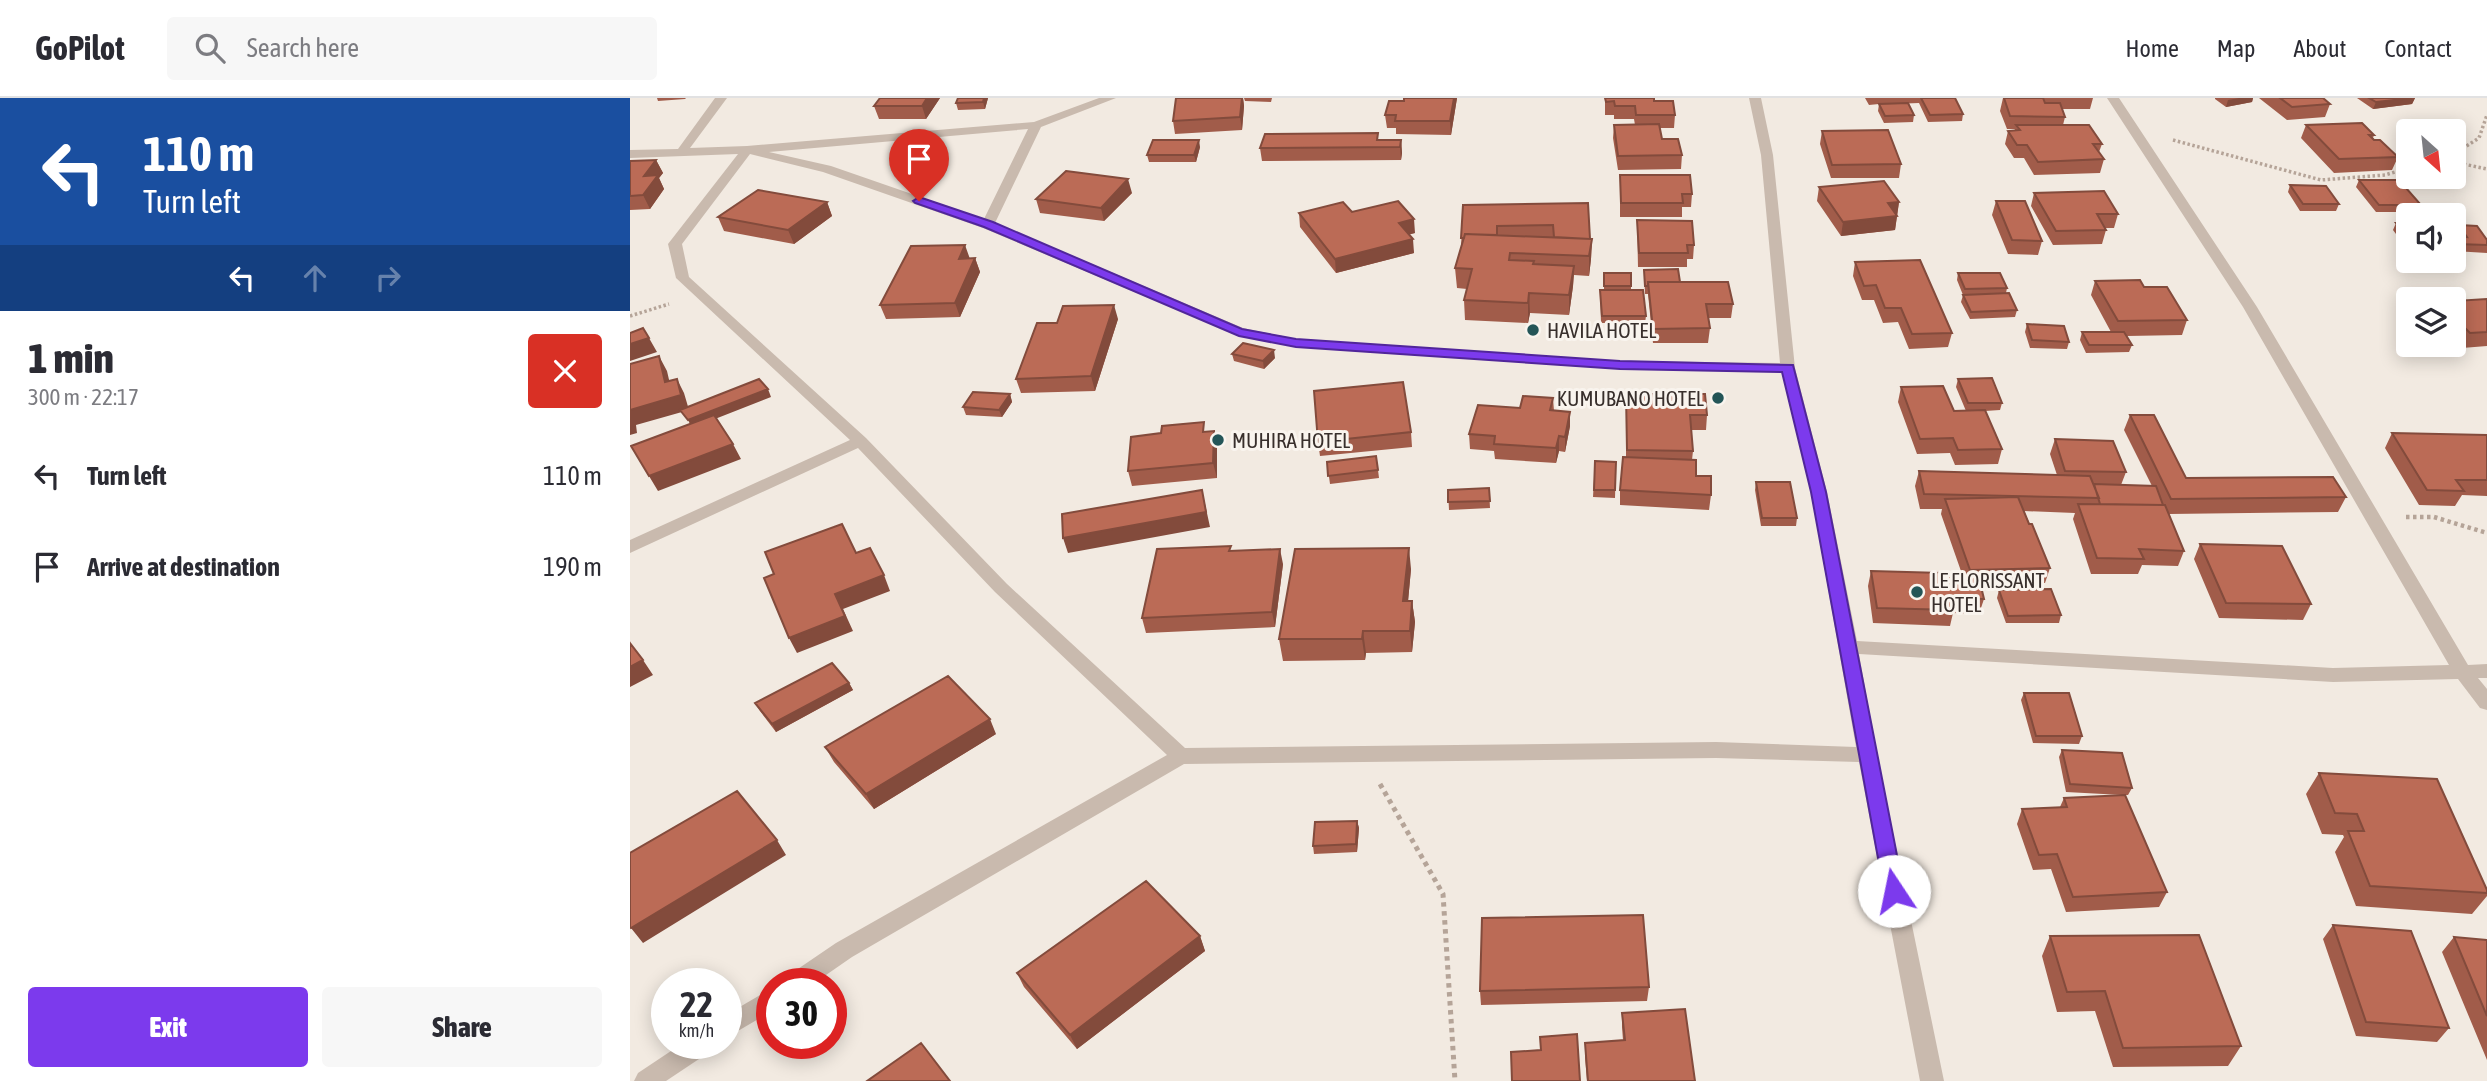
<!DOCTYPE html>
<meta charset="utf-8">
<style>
:root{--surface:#fff;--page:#f7f7f7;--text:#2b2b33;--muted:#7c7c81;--line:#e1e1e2;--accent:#7c3aed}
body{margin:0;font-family:"Asap Condensed",sans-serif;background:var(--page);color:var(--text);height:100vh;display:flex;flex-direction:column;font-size:26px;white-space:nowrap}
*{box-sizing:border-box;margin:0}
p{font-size:23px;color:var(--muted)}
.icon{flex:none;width:38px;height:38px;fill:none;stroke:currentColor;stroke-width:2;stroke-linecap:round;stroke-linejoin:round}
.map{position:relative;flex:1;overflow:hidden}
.sheet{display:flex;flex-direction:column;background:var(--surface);width:630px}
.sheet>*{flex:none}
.hud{background:#1a4fa0;color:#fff;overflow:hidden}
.needle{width:46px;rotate:153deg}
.tools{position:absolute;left:1766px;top:21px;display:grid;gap:14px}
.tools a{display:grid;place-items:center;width:70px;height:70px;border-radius:7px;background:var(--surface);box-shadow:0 4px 18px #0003;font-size:35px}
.speed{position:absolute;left:21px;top:870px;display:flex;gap:14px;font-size:35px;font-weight:700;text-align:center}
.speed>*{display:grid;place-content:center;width:91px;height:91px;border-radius:50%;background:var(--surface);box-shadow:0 4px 18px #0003;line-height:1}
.speed small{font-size:18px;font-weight:400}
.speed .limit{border:10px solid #d22;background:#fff;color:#111}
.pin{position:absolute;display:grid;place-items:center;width:60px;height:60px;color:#fff;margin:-72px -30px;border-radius:50% 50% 50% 0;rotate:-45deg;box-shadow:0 0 7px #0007}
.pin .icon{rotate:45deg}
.me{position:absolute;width:77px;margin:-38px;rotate:349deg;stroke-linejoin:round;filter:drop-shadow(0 0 5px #0008)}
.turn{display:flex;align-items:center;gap:24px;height:147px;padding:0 28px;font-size:32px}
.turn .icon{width:91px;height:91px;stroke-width:2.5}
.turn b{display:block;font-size:49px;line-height:60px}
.lanes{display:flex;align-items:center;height:66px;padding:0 28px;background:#0003;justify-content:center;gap:35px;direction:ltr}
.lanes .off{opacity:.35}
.round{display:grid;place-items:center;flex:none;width:74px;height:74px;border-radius:7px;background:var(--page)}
.summary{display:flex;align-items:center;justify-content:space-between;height:119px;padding:0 28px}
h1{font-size:42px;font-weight:800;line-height:52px}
.cta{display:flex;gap:14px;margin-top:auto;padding:14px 28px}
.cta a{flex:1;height:80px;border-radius:7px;background:var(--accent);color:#fff;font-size:28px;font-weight:800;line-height:80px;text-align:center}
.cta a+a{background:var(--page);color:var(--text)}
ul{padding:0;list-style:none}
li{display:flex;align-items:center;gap:21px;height:91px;padding:0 28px}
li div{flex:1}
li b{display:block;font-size:26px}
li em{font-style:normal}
header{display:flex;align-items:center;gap:42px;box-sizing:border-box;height:98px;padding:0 35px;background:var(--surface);border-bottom:2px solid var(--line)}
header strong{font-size:33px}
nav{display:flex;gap:38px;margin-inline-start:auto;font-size:24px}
.search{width:490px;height:63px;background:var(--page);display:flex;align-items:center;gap:18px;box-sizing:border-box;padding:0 24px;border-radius:7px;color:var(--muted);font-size:26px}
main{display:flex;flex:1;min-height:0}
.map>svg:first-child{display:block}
</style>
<header>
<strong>GoPilot</strong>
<div class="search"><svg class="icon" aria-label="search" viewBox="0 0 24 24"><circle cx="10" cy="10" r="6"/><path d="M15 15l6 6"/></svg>Search here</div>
<nav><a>Home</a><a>Map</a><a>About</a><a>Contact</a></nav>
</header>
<main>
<section class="sheet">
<div class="hud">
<div class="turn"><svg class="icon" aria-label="left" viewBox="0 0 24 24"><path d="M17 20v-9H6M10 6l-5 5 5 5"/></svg><div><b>110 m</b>Turn left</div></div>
<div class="lanes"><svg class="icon" aria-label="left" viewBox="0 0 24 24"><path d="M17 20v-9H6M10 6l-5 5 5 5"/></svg><svg class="icon off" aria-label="ahead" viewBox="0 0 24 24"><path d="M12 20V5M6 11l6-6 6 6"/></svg><svg class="icon off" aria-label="right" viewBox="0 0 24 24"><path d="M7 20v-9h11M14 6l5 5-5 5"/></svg></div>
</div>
<div class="summary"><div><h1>1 min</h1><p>300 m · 22:17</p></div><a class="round" style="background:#d93025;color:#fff"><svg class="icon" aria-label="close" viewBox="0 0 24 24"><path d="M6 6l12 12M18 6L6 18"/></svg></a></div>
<ul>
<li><svg class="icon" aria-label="left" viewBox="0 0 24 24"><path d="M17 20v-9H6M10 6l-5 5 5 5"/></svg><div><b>Turn left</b></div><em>110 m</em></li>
<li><svg class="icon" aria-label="arrive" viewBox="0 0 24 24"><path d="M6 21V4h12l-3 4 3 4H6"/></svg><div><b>Arrive at destination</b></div><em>190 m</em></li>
</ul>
<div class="cta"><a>Exit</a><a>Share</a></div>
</section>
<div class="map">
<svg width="1857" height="983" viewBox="0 0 1857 983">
<rect width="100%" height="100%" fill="#f2eae1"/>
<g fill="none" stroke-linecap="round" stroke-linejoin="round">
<!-- path-far2 -->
<path stroke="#b5a498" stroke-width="3.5" stroke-dasharray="2.5 2.5" stroke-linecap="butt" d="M1543 42 1691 82 1755 77 1778 70
M1824 56 1849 40 1857 17
M1824 64 1857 71
M0 218 39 206"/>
<!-- path-far1 -->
<path stroke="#b5a498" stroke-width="4.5" stroke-dasharray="3.5 3.5" stroke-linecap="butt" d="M1776 419H1804L1857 435"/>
<!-- path -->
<path stroke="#b5a498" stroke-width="5" stroke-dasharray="4.5 4.5" stroke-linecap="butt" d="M750 686 813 796 825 983"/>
<!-- street -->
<path fill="#c9baae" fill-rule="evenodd" d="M85 0H97L60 50 117 48 404 24 469 0H486L411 29 365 125 613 230 666 241 990 263 1150 265 1131 57 1119 0H1131L1143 57 1165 270 1197 394 1227 543 1703 570 1819 567 1613 209 1477 0H1489L1627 209 1838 567 1857 566V580H1848L1857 591V612L1850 610 1828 581 1703 584 1229 556 1247 657 1314 983H1290L1229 664 1086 660 554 666 222 859 183 886H153L156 879 206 845 537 657 365 494 228 350 0 455V442L220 342 46 180 38 146 108 56 0 60V52L48 51ZM398 31 354 121 201 68 139 54ZM120 56 193 74 353 130 609 238 666 249 990 271 1152 274 1181 394 1226 649 1086 644 555 650 377 486 236 340 59 179 52 146Z
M142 890V913L96 940V917Z
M53 945H85L81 953 36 983H4L8 975Z"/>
</g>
<!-- wall -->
<path fill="#a15c4a" d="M27 0H56L55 1 28 3Z
M310 0 296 21H249L244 8Z
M328 0H358L355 11 328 12 326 5Z
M546 0H613L614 8 612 32 545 36 543 23Z
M614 0H642L641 4 615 3Z
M827 0 821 37 766 36V30H757L755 17 774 3Z
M975 0H1024V3L1045 17 1044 30H1030L1032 41 1052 57 1051 71 988 72 983 40 984 27H1005L1004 21H984V17H975Z
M1235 0H1325L1333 16 1332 23 1298 24 1289 5 1263 6 1284 17 1283 24 1254 25 1248 13 1249 6 1239 7Z
M1373 0H1463L1460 11H1432L1435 19 1433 27 1472 46 1469 54 1474 61 1470 75 1404 77 1394 60H1384L1375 46 1378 33H1384L1385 31H1377L1370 13Z
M1585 0H1623L1622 4 1596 9 1585 1Z
M1629 0H1693L1700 6 1695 19 1657 22Z
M1727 0H1785L1782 6 1743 11Z
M1676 27 1744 37 1743 40 1768 59 1762 72 1704 75 1671 40Z
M1192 33 1271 66 1269 80H1201L1190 46Z
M748 35V42H771L772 55 771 62 632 63 630 50Z
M570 49 566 64H519L517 57Z
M26 62 33 75 29 80 34 91 20 111 0 112V63Z
M990 77 1062 96 1061 109H1052V119H990Z
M1729 82 1791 107 1787 114H1746L1726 89Z
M1660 87 1709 106 1706 113H1670L1658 94Z
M1189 89 1269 104 1265 132 1211 138 1187 103Z
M502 95 474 123 410 115 406 101Z
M1404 95 1488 116 1484 130H1475L1476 132 1472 146 1423 147 1401 108Z
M1366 103 1412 143 1408 157 1378 156 1362 117Z
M197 104 202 118 164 146 94 133 88 119Z
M958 105 960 141H962L961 161 959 178 944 177 943 188 939 217 900 215 898 225 835 222 834 202 837 191 827 190 825 170 831 149 833 107Z
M722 114 785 135 779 136 784 155 706 175 670 129 669 115Z
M1007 122 1064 147 1063 161H1057V169H1008Z
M1766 125H1778V152L1763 132Z
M1829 127 1857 142V155L1824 153V138H1828L1826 135Z
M345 160 350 174 330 219 256 221 250 207Z
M1225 164 1322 235 1318 249 1279 251 1268 224 1253 225 1244 202H1232L1223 178Z
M1014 172 1050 184 1103 206 1101 220H1078L1080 230 1078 245H1023L1018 196H1015Z
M974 175H1001V192L1016 218 1015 225H971L970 192H974Z
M1328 175 1377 190 1376 195 1387 212 1385 219 1340 221 1331 204 1333 197 1327 182Z
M1465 183 1514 189 1557 222 1552 237 1497 238 1502 247 1499 254 1456 255 1450 242 1452 234H1481L1461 197Z
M1857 201V248L1832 250 1824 241V203Z
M488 221 465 293 391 295 386 281 427 225Z
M1397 226 1439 244 1437 251 1400 250 1395 234Z
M602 256 645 260 634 271 604 263Z
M1328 281 1372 305 1370 312 1355 313 1372 351 1368 366 1325 367 1320 355 1287 356 1268 304 1271 289 1324 313H1336L1326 289Z
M380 296 382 304 372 319 336 317 333 309Z
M996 296 1077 317 1076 332H1061L1063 353 1062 362 1066 378 1081 397 1079 412 990 407V392L996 359Z
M923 300 924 313 940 328 935 354 929 353 926 365 865 361 864 353 840 351 839 336 890 310Z
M1500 317 1556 380 1716 399 1708 414 1539 416 1554 453 1548 468 1512 467 1508 476H1461L1443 421 1445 415 1394 413 1420 470 1415 485 1350 487 1354 501 1349 516 1323 515 1320 528 1243 525 1238 488 1241 473 1332 476 1311 416 1312 411H1290L1285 388 1289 373 1427 377 1420 356 1425 341 1496 374 1491 387 1522 388 1494 332Z
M584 333 587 348V380L502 388 498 373 576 334Z
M781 334 782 349 690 358 688 344Z
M1762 335 1857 337V398L1832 397 1825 408 1789 407 1755 350Z
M965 363 986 364 985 400 963 399Z
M697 364 748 372 749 380 700 386Z
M1126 384 1167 420 1166 428H1131L1125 392Z
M859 390 860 410 819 412 818 392Z
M1570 446 1681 506 1673 522 1589 520 1564 461Z
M602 453 653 466 645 529 516 535 512 520Z
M781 471 778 503H782L785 524 782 554 736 555 735 562 653 563 649 541Z
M1369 492 1431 517 1429 525H1376L1367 500Z
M219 585 223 592 146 634 130 613 125 605Z
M1394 595 1452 638 1449 646 1403 645 1391 602Z
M366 636 244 711 204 664 195 649Z
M1432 652 1502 690 1498 697H1495L1537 794 1529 809 1436 814 1421 771 1403 772 1387 726 1392 711 1430 709 1434 700 1492 697 1436 694 1429 659Z
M1689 675 1857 792V798L1842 816 1726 808 1705 754 1714 739 1713 737 1692 736 1676 696Z
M727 723 729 730 727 754 684 756 683 748Z
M1703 827 1819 930 1807 944 1726 938 1693 841Z
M570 838 575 853 447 951 394 889 387 875Z
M1420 838 1611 948 1598 968 1483 969 1465 913 1427 914 1412 858Z
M1824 839 1857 842V962L1812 854Z
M1019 889 1017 903 851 907 850 893Z
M992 915 1065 983H957L955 959V945L993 942 992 929Z"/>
<!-- shaded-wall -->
<path fill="#834b3c" d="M297 0H310L296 21 292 8Z
M354 0H358L355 11 353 4Z
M612 0H613L614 8 612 32 610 19Z
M824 0H827L821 37 820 23Z
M1609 0H1623L1622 4 1596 9 1598 2Z
M1785 0 1782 6 1743 11 1746 4Z
M569 42 570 49 566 64 564 57Z
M771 42 772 55 771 62 770 49Z
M26 62 33 75 29 80 34 91 20 111 13 97 14 78Z
M498 81 502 95 474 123 471 110Z
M197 104 202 118 164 146 158 132Z
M1269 104 1267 118 1258 105Z
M1267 118 1265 132 1211 138 1213 124Z
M784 121 785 135 770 139 769 125Z
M783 141 784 155 706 175 705 161Z
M962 141 961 161 959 178V158Z
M335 147 340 161H329Z
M345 160 350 174 330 219 325 205Z
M944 168 943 188 939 217V197Z
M899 195 900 215 898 225V205Z
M484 207 488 221 465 293 461 278Z
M19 240 27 254 0 263V246Z
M644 252 645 260 634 271 633 263Z
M29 258 37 273 43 299 35 284Z
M47 281 54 295 59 312 6 327 7 335 0 337V312Z
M138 291 141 299 62 330 58 322Z
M380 296 382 304 372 319 369 312Z
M940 314V328L935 354V339Z
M584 333 587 348V380L583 365Z
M929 338V353L926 365V350Z
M103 346 111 361 28 393 19 378Z
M572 392 580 429 438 455 433 440Z
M779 450 781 471 776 525 773 503Z
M650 451 653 466 645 529 642 514Z
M254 477 260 493 213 511 223 533 167 555 159 540 205 496Z
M782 503 785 524 782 554 780 533Z
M733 533 736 555 735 562 732 541Z
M13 562 23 577 0 589V569Z
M219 585 223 592 146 634 142 626Z
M360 621 366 636 244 711 236 696Z
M727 723 729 730 727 754 726 746Z
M147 742 156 757 13 845 1 830Z
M570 838 575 853 447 951 440 937Z"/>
<!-- building -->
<path fill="#bb6b56" stroke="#834b3c" stroke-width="2" d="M250 0H297L292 8H244Z
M328 0H354L353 4 326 5Z
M546 0H612L610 19 543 23Z
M774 0H824L820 23H765L766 17H755L759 3H774Z
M975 0H1024V3H1043L1045 17H1006L1005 8H985L984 3 976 4Z
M1291 0H1325L1333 16 1300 17Z
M1374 0H1413L1415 5H1430L1435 19 1380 18Z
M1650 0H1693L1700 6 1662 9Z
M1739 0H1782L1746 4Z
M1278 5 1284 17 1255 18 1249 6Z
M1732 25 1744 37H1739L1744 42H1750L1768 59 1709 61 1676 27Z
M1029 26 1032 41H1048L1052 57 988 58 984 27Z
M1386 27H1459L1472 46H1463L1474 61 1408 64 1397 47H1387L1378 33 1390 32Z
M1258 32 1271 66 1202 67 1192 33Z
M748 35 747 42H771L770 49 630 50 635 36Z
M523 42H569L564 57H517Z
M26 62 14 78 28 77 13 97 0 98V63Z
M436 73 498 81 471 110 406 101Z
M990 77H1060L1062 96H1052L1053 105H991Z
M1729 82H1769L1791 107H1749Z
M1254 83 1269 104 1258 105 1267 118 1213 124 1189 89Z
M1660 87 1696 88 1709 106H1673Z
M128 92 197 104 158 132 88 119Z
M1474 93 1488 116H1467L1476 132 1426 133 1404 95Z
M768 103 784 121 769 125 783 141 705 161 669 115 713 104 722 114Z
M1366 103H1395L1412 143 1382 142Z
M958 105 960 141 924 139 923 127 867 128V137L835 136 834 140H831L833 107Z
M1007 122 1062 123 1064 147H1057L1058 155H1009Z
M1766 125H1778V140Z
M1829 127 1847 128 1857 142V147L1826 146 1824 142V138L1837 139Z
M835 136 962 141 959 158 880 155 879 162 904 163 903 166 944 168 939 197 899 195 898 205 834 202 842 171 825 170Z
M335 147 329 161 345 160 325 205 250 207 281 148Z
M1290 162 1322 235 1282 236 1271 210H1255L1246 187 1234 188 1225 164Z
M1048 171 1050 184H1018V188H1015L1014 172Z
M974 175H1001V188H974Z
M1328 175H1370L1377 190 1335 191Z
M1510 182 1514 189H1537L1557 222 1488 223 1465 183Z
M1018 184H1098L1103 206H1076L1080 230 1023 231Z
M970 192H1013L1016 218H972Z
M1379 195 1387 212 1341 214 1333 197Z
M1857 201V234L1840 235 1824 219V212L1833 211 1824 203Z
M484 207 461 278 386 281 407 225H427L433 208Z
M1397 226 1434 228 1439 244 1402 242Z
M13 230 19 240 0 246V235Z
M1452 234H1494L1502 247H1459Z
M613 245 644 252 633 263 602 256Z
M29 258 35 284 47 281 51 297 0 312V266Z
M1362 280 1372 305H1338L1328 281Z
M129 281 138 291 58 322 50 312Z
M773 284 781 334 688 344 684 293Z
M1313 288 1324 313 1355 312 1372 351 1328 352 1323 340 1290 341 1271 289Z
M343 294 380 296 369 312 333 309Z
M996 296H1075L1077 317H1060L1063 353 997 352Z
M893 298 923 300 920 312 940 314 935 339 929 338 926 350 864 346 865 338 839 336 848 307 890 310Z
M84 317 103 346 19 378 1 348Z
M1500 317H1524L1556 380 1703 379 1716 399 1541 401Z
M574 324 573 334 584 333 583 365 498 373 501 339 531 335 532 328Z
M1762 335 1857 337V382H1826L1834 393 1797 392Z
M1425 341 1483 343 1496 374 1435 373Z
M746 358 748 372 698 378 697 364Z
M993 359 1066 362V378H1081V397L990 392Z
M965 363 986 364 985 392H964Z
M1289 373 1460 378 1469 400 1294 396Z
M1126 384H1160L1167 420H1132Z
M1464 386 1526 388 1533 407 1470 406Z
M859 390 860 403 818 404V392Z
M572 392 576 414 433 440 432 416Z
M1388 399 1399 426H1402L1420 470 1340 472 1315 401Z
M1448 406 1535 407 1554 453 1509 451 1514 461 1467 460Z
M212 426 226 455 240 450 254 477 205 496 215 518 159 540 134 480 144 476 135 454Z
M1570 446 1652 448 1681 506 1596 505Z
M601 448 599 453 650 451 642 514 512 520 527 451Z
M779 450 773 503H782L780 533H733L732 541H649L665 451Z
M1241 473 1348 476 1354 501 1321 500 1324 512 1247 510Z
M1421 491 1431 517 1378 518 1369 492Z
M0 545 13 562 0 569Z
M202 565 219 585 142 626 125 605Z
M318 578 360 621 236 696 195 649Z
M1394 595H1439L1452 638H1406Z
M1432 652 1492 655 1502 690 1440 686Z
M1689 675 1807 681 1857 792V795L1740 788 1718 733H1734L1727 716 1705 715Z
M107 693 147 742 1 830 0 829V755Z
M1495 697 1537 794 1443 799 1427 756 1409 757 1392 711 1437 709 1434 700Z
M727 723 726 746 683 748 685 724Z
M516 783 570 838 440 937 387 875Z
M1013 817 1019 889 850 893 852 820Z
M1703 827 1781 833 1819 930 1736 924Z
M1569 837 1611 948 1493 950 1475 893 1437 894 1420 838Z
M1824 839 1857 842V918Z
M1055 911 1065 983H958L955 945 995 942 992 915Z
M947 936 950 983H882L881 954 911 952 910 939Z
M291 945 320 983H237Z"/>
<!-- route -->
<path fill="#7c3aed" stroke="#51269a" stroke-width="2" d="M289 99 363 124 612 231 666 241 990 263 1163 267 1196 394 1274 793 1271 799 1264 801 1257 799 1254 793 1181 394 1152 274 990 271 666 249 609 238 354 129 285 105 283 103Z"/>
<!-- markers -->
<g fill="#245557" stroke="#f9f4ee" stroke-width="2.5">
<circle cx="903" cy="232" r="7"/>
<circle cx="1088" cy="300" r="7"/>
<circle cx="588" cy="342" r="7"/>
<circle cx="1287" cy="494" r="7"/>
</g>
<g text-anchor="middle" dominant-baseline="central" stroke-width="6" stroke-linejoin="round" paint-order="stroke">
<!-- poi labels -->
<g font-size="21" fill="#382f2c" stroke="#f9f4ee" text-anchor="start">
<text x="917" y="232">HAVILA HOTEL</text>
<text x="1074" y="300" text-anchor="end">KUMUBANO HOTEL</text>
<text x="602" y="342">MUHIRA HOTEL</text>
<text x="1301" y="482">LE FLORISSANT<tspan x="1301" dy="24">HOTEL</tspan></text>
</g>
</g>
</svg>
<div class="tools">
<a><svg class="needle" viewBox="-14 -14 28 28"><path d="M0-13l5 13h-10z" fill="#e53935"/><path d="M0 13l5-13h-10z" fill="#7c7c81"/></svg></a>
<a><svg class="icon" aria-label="sound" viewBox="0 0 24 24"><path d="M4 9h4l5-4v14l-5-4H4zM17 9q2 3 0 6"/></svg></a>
<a><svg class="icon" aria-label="layers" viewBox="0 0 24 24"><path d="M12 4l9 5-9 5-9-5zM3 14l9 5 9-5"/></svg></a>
</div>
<div class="speed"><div>22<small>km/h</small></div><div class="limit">30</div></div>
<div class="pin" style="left:289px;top:103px;background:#d93025"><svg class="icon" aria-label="arrive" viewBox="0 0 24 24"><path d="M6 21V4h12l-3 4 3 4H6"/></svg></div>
<svg class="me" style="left:1264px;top:793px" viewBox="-20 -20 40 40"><circle r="19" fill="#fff"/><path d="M0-13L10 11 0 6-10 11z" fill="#7c3aed"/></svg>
</div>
</main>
